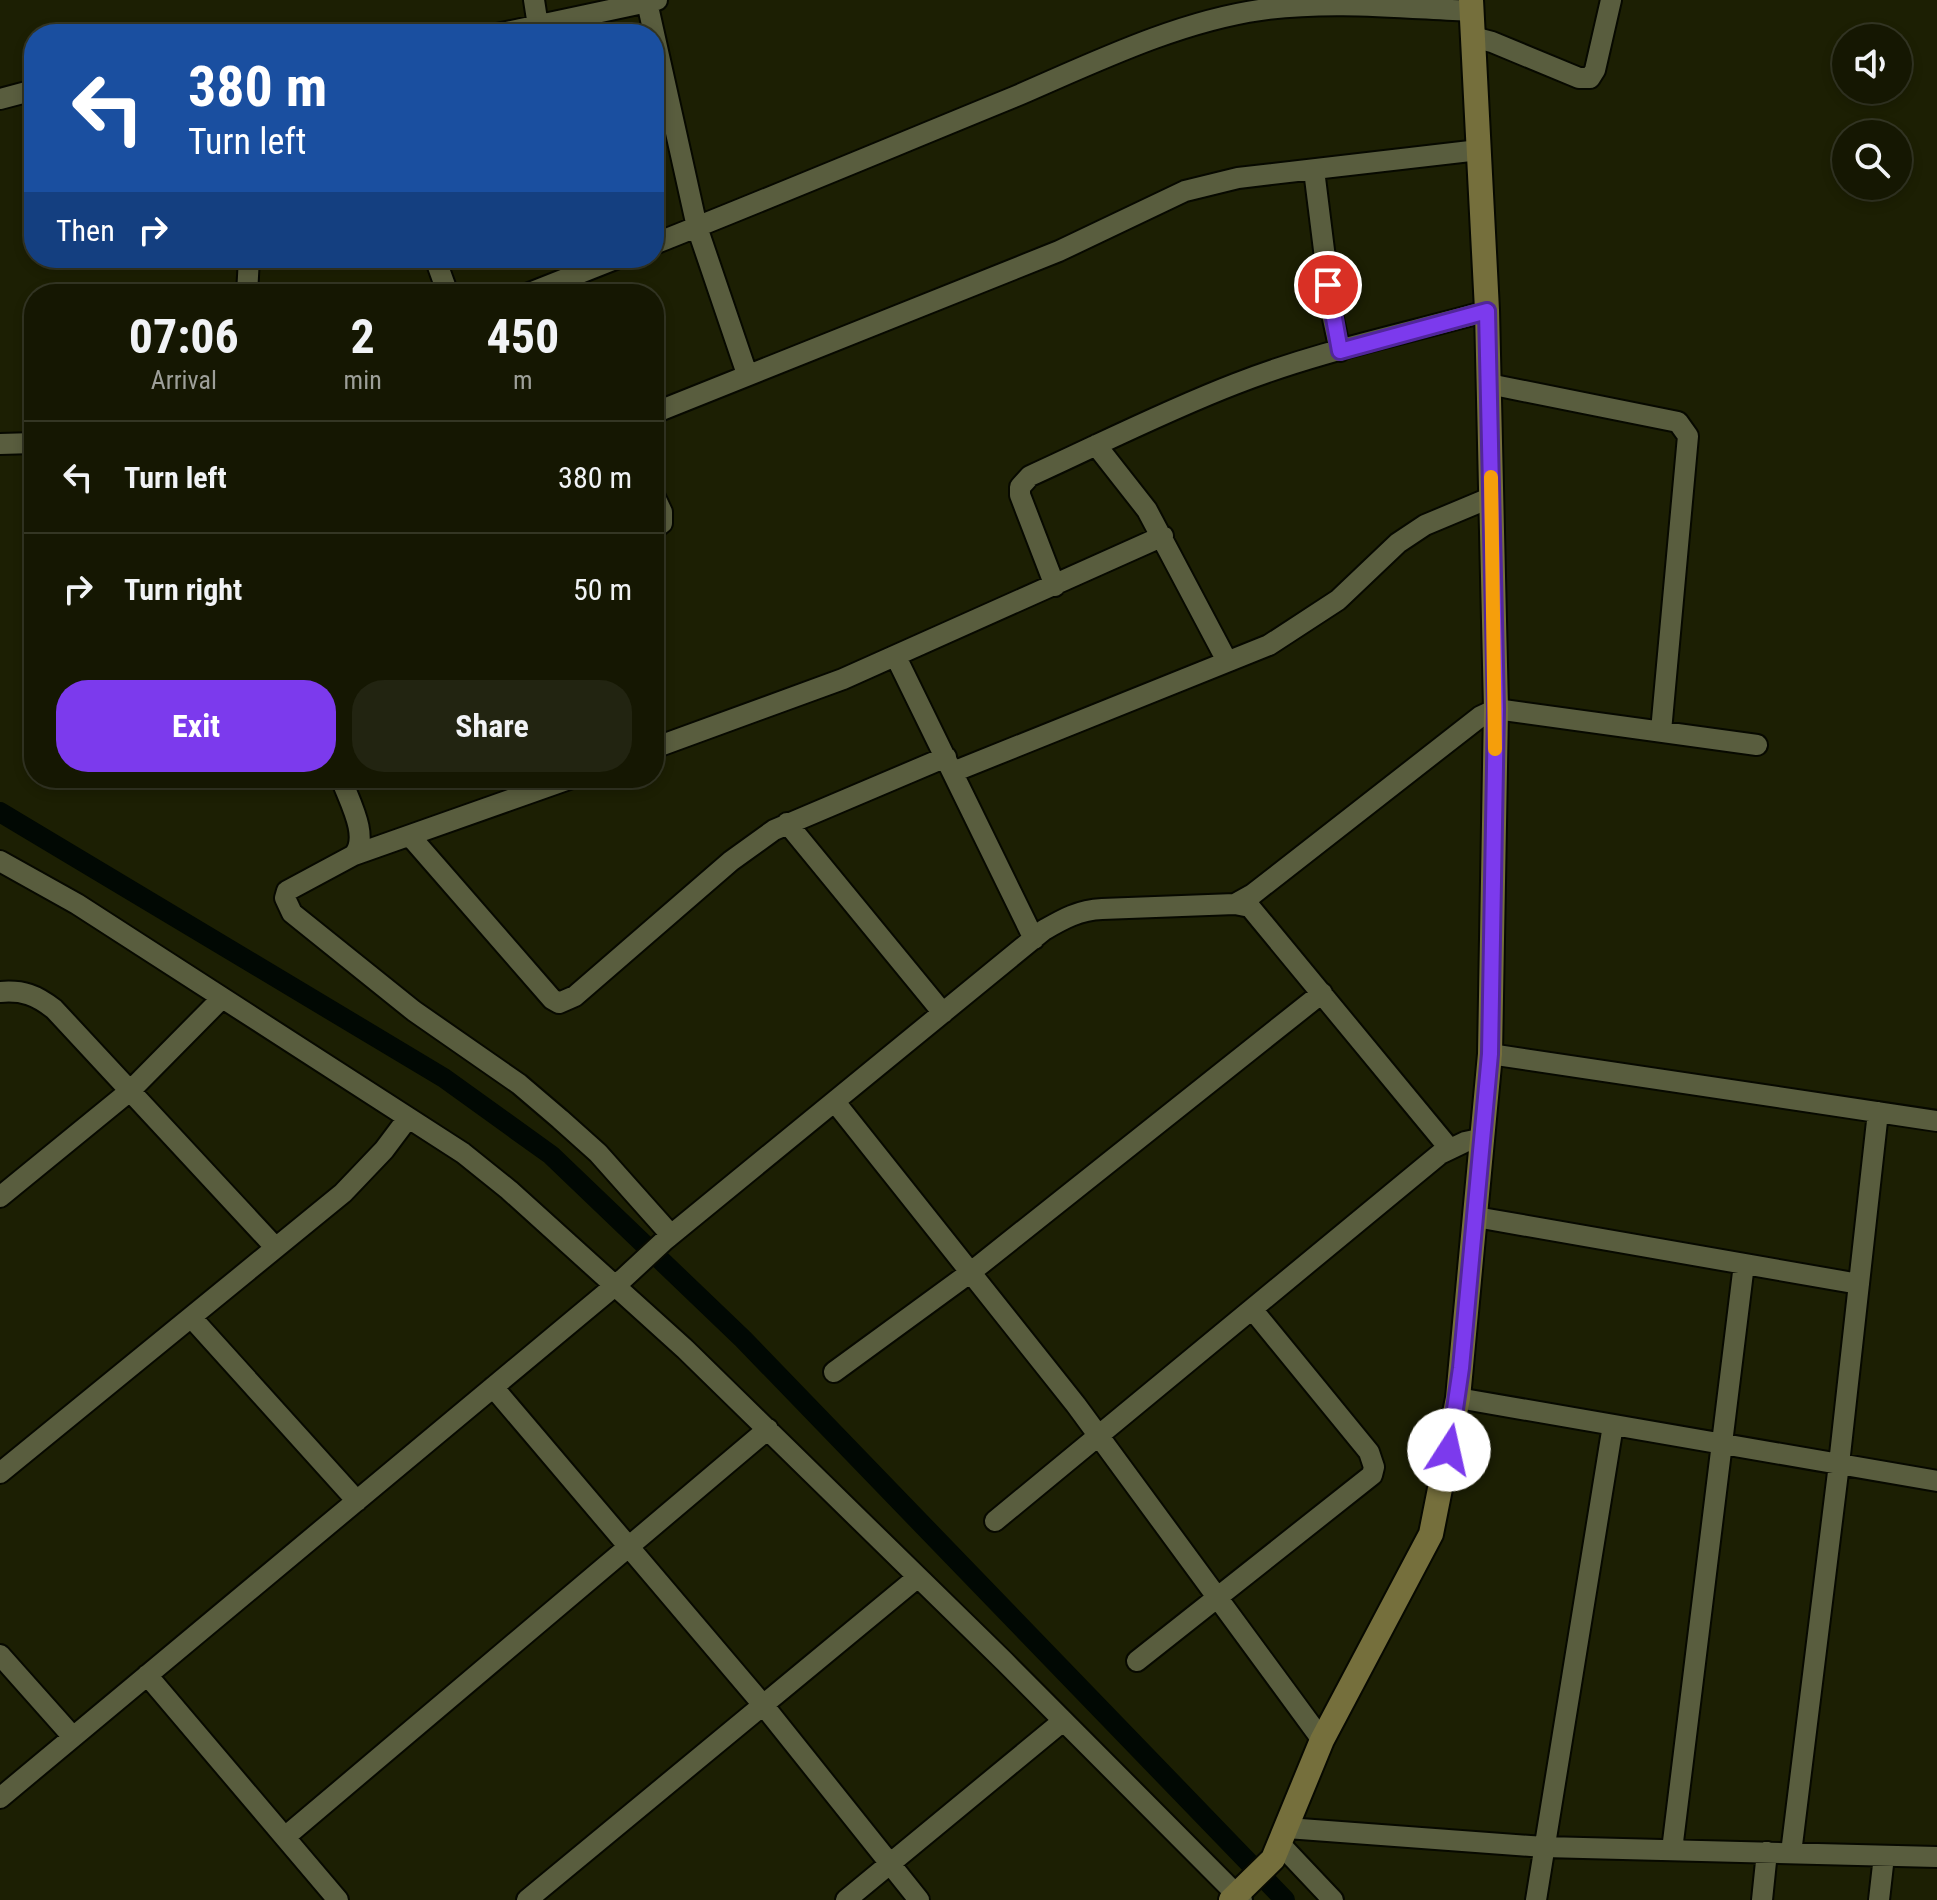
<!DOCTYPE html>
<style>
:root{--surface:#151702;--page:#222411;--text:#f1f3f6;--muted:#9d9f99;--line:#343624;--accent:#7c3aed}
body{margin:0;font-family:"Roboto Condensed",sans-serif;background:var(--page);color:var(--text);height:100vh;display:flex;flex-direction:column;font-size:30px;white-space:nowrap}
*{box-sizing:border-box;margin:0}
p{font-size:26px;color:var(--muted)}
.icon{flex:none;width:44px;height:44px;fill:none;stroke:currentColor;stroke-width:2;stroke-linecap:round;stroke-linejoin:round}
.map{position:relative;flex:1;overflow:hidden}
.sheet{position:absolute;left:24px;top:284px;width:640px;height:504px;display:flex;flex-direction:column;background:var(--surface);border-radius:32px;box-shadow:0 4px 12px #0003,0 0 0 2px var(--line)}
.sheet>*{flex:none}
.hud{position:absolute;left:24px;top:24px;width:640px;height:244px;border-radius:32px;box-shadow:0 4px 12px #0003,0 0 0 2px var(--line);background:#1a4fa0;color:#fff;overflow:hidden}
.controls{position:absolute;left:1832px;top:24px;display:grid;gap:16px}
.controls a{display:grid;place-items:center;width:80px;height:80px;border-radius:50%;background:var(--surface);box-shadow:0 4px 12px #0003,0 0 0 2px var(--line);font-size:40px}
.pin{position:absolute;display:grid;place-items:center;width:68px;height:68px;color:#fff;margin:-34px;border:4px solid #fff;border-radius:50%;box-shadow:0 2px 8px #0007}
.me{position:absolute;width:88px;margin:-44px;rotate:10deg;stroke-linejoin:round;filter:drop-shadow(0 0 6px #0008)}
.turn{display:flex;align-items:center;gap:28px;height:168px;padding:0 32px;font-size:36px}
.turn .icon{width:104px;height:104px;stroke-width:2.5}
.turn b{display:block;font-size:56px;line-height:68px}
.then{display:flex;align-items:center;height:76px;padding:0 32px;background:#0003;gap:16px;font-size:30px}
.eta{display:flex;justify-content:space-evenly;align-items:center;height:136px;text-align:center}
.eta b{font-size:48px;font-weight:700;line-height:56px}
.button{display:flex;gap:16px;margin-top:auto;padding:16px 32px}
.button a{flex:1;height:92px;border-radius:32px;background:var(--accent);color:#fff;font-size:32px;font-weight:700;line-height:92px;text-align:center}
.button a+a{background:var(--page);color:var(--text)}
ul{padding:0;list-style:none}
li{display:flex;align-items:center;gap:24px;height:112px;padding:0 32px;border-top:2px solid var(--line)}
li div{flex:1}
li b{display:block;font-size:30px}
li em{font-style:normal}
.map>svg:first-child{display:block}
</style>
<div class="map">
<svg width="1937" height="1900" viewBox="0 0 1937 1900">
<rect width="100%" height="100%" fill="#1c1f03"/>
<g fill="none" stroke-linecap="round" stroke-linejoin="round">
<!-- canal -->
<path stroke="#010803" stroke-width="20" d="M0 812 444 1078 551 1155 743 1339 1285 1900"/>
<!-- street casing -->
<g stroke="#070900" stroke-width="24">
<path id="street" d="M534 0 538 26
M647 2 697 227 747 374
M497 34 657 0
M1473 37 1492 42 1579 78H1590L1595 70 1611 0
M0 99 34 90
M1314 170 1332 314 1340 351
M654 244C775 196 894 146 1014 97 1091 64 1176 22 1260 10 1330 0 1402 8 1472 11
M435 258 448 294
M247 294 249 258
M527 294 618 258
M1489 384 1678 422 1688 436 1661 731
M654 413 1059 251 1185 191 1238 178 1479 150
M0 444 34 443
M1096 445 1147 510 1227 661
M654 495 662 512V523L654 529
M1055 586 1020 495V487L1030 476C1098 445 1165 411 1235 384 1316 352 1404 334 1487 311
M896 657 1034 939
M654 748 843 679 1163 536
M953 772 1269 645 1338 600 1398 543 1425 525 1492 497
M341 778C348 799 370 836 354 855L287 891 285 898 292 913 414 1011 519 1084 560 1119 598 1153 671 1235
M787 823 943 1013
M410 836 552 999 559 1003 575 996 731 861 774 830 946 757
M354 855 572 778
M0 861 77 904 463 1153 509 1190 685 1349 1004 1661 1242 1900
M1235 904 1253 894 1481 716 1496 709 1757 745
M0 992C23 990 36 995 54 1009L275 1247
M1490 1054 1937 1121
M835 1102 1076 1405 1322 1740
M0 1197 131 1090 222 998
M1476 1217 1859 1284
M191 1317 357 1501
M834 1372 971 1272 1322 993
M493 1387 764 1706 919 1900
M1458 1398 1937 1481
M0 1473 343 1193 384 1150 408 1118
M995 1521 1440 1154 1465 1142 1484 1138
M0 1655 73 1737
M1137 1661 1372 1475 1374 1467 1369 1452 1252 1309
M147 1675 338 1900
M0 1798 623 1279 665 1240 1044 930C1063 919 1079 910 1102 909L1235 904 1250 907 1449 1148
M1287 1828 1544 1847 1937 1857
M285 1837 768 1429
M1280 1844 1333 1900
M1672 1850 1744 1264
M1791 1853 1839 1464 1878 1112
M527 1900 918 1577
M846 1900 1063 1721
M1536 1900 1613 1425
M1762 1900 1767 1852
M1879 1900 1884 1856"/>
</g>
<!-- secondary casing -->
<g stroke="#070900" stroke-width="28">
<path id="secondary" d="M1231 1900 1273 1859 1322 1740 1431 1534 1458 1398 1490 1054 1496 709 1487 310 1471 0"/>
</g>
<!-- street -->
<use href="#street" stroke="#595d3e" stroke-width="20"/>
<!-- secondary -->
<use href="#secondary" stroke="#756f3c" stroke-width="24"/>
</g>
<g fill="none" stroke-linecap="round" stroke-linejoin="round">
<!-- route casing -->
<g stroke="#51269a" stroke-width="20">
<path id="route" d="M1328 285 1340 351 1487 311 1496 709 1490 1054 1461 1368 1449 1450"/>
</g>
<!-- route -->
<use href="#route" stroke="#7c3aed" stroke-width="14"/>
<!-- slow -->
<path stroke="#f59e0b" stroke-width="14" d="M1491 477 1495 749"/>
</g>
</svg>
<div class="controls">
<a><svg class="icon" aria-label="sound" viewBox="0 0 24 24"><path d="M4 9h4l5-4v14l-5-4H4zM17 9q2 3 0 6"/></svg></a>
<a><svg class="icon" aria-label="search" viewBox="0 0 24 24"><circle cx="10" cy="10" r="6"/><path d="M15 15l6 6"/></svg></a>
</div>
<div class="pin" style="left:1328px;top:285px;background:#d93025"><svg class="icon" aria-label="arrive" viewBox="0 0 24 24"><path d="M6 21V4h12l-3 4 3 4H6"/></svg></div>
<svg class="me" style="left:1449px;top:1450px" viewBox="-20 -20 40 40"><circle r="19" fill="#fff"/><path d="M0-13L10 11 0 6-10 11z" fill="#7c3aed"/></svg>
<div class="hud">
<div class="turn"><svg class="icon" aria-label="left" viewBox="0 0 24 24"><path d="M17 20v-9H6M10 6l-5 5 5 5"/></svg><div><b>380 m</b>Turn left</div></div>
<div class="then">Then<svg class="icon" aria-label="right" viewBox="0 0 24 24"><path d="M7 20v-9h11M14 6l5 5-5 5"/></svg></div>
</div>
<section class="sheet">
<div class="eta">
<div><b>07:06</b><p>Arrival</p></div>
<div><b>2</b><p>min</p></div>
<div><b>450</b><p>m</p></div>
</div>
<ul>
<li><svg class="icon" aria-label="left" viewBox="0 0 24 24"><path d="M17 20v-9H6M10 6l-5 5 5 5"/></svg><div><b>Turn left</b></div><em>380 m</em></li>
<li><svg class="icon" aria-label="right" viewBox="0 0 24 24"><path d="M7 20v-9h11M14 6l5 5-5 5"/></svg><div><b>Turn right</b></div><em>50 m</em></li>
</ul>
<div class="button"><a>Exit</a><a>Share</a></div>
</section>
</div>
